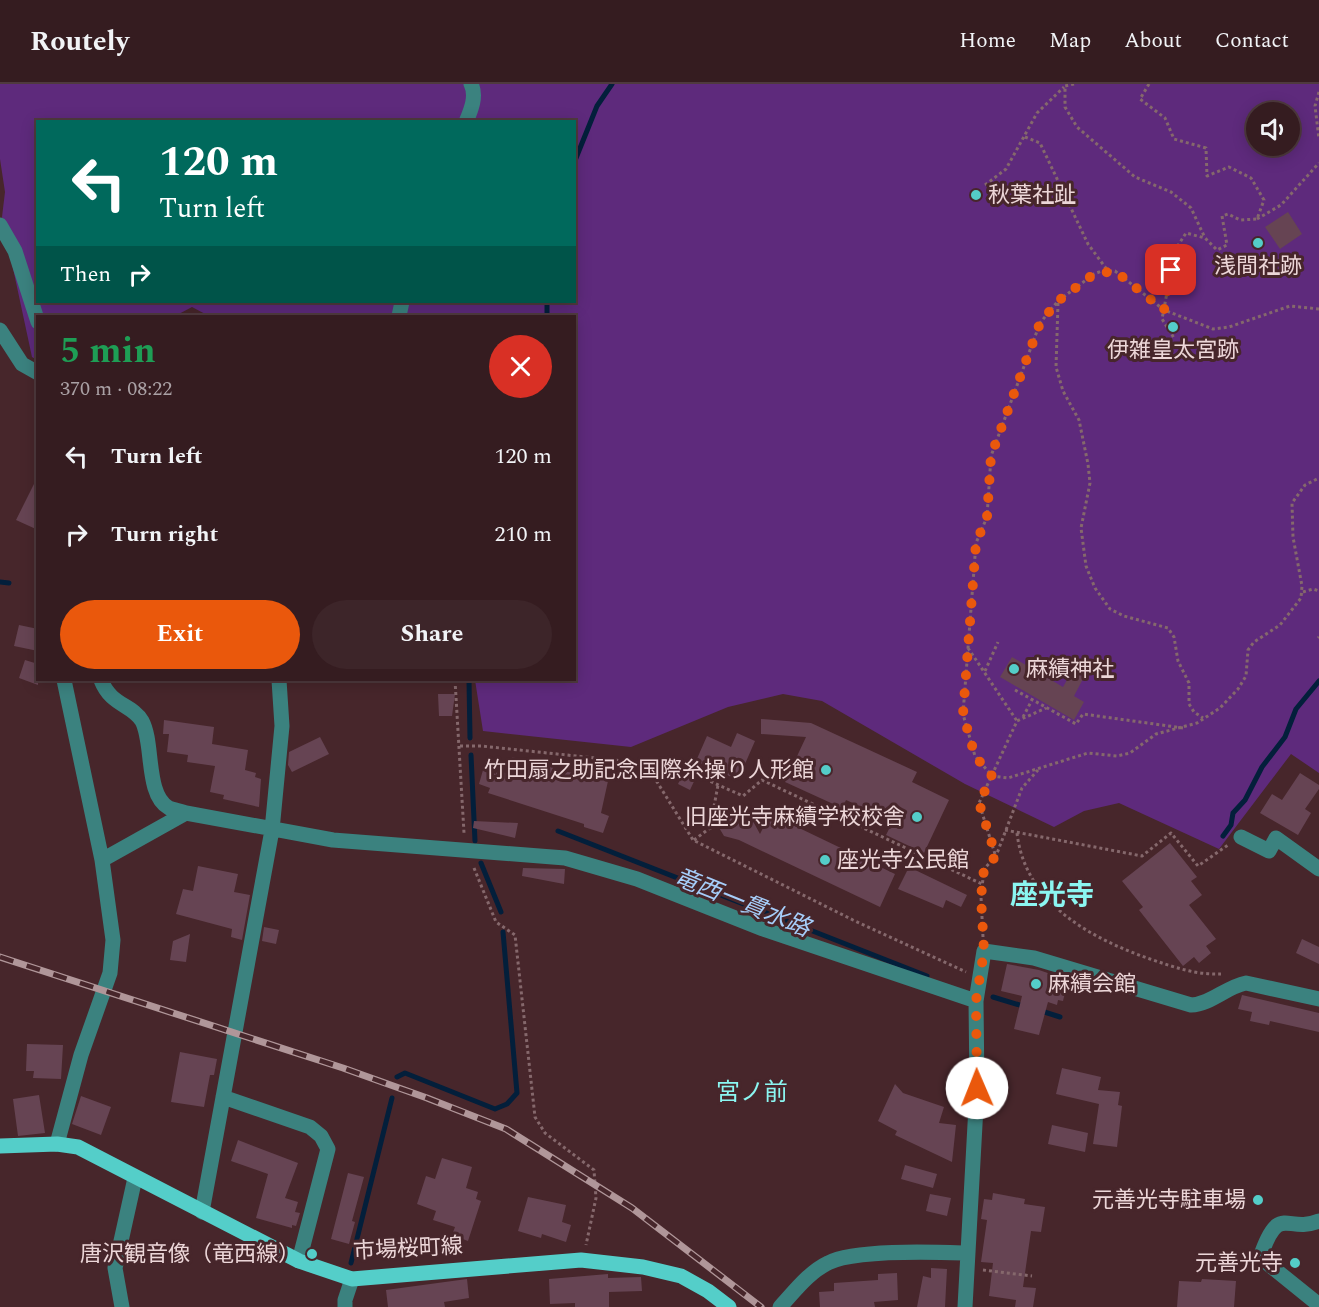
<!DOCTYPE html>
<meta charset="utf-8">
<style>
:root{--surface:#351c20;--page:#3d2529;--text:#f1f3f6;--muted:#aaa1a5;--line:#4f3a3e;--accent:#ea580c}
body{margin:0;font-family:Spectral,"Noto Sans JP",serif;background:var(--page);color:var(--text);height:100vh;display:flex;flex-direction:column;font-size:22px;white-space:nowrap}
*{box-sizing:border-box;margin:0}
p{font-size:20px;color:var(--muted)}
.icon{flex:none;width:33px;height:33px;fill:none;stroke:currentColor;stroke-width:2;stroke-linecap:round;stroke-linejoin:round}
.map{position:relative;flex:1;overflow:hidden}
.drawer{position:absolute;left:36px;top:231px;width:540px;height:366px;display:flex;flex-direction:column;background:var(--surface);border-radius:0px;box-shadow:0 3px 15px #0003,0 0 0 2px var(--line)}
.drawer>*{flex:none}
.hud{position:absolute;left:36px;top:36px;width:540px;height:183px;border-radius:0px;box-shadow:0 3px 15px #0003,0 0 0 2px var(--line);background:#00695c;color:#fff;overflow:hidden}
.fabs{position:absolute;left:1246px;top:18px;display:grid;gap:12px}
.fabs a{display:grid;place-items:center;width:54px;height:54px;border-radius:50%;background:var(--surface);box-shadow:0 3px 15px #0003,0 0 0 2px var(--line);font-size:30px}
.pin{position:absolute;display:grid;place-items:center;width:51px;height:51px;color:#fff;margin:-26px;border-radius:12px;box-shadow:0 3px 9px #0006}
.me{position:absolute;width:66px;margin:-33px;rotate:359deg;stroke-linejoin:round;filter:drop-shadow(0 0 4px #0008)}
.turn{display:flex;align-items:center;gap:21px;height:126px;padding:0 24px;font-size:27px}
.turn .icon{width:78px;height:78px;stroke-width:2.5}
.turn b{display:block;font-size:42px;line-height:51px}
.then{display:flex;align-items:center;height:57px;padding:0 24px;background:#0003;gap:12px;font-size:22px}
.round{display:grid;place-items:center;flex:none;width:63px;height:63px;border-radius:32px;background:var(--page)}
.headline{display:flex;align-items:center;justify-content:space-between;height:102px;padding:0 24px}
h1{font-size:36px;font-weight:700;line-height:45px;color:#1e9e55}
.action{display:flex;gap:12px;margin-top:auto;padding:12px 24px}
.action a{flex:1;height:69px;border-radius:36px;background:var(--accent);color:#fff;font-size:24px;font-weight:700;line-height:69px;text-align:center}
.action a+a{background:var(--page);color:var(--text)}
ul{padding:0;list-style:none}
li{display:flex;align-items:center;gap:18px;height:78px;padding:0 24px}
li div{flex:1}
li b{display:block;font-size:22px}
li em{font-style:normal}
header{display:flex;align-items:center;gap:36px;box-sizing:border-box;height:84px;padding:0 30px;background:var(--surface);border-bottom:2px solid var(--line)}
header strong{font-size:28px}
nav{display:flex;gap:33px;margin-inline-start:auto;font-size:21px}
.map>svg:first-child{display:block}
</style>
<header>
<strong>Routely</strong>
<nav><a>Home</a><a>Map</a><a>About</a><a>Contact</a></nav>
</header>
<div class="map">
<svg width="1319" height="1223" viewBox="0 0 1319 1223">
<rect width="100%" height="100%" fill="#47262b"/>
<!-- green -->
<path fill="#5e2a7c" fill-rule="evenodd" d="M0 0H1319V689L1291 670 1219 765 1119 719 1084 727 1054 743 965 700 822 617 783 610 728 623 631 663 483 647 475 596H574V232H324L323 229 319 232H209L192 223 175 232H38L37 276 32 273 2 133 5 108 0 75ZM1257 28H1290V62H1257ZM38 38H574V218H38Z"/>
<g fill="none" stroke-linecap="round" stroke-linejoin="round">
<!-- stream -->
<path stroke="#031f3b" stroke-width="5" d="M574 79 597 22 612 0
M547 218V232
M0 498 9 499
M469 596 470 654
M471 671 475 757
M558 747 927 892
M1223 752 1231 741 1233 729 1245 716 1262 683 1285 653 1296 625 1319 597
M481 779 501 828
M993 913 1026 923
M1038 926 1060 933
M397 993 405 989 495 1025 507 1020 517 1009 503 848
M351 1179 392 1014"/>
</g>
<!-- building -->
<path fill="#664453" d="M1288 128 1302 150 1280 165 1265 143Z
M38 392V446L16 436Z
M19 541 38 545V567L14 562Z
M1012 573 1063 603 1072 587 1084 593 1074 612 1084 618 1074 636 1000 593Z
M25 576 38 580V601L19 594Z
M438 610H455L452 632H439Z
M761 635 811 639 917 688 912 698 949 716 924 769 886 751 893 737 846 716 842 724 785 698 806 653 761 650Z
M164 636 214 643 212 660 248 666 245 686 256 689 255 693 261 695 259 723 223 715 224 711 210 708 215 682 187 678 188 671 167 668 169 650H163Z
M737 649 755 657 738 696 696 677 707 652 731 663Z
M320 653 329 670 292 688 288 681 289 668Z
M512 673 536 679 537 673 557 677 555 685 608 697 601 729 609 732 603 749 584 743V740L488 709 490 704 479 700 483 686 496 690 498 686 508 690Z
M685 685 697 691 690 706 678 700Z
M1300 689 1319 701V705L1305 725 1311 729 1298 751 1260 729 1272 710 1282 716Z
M737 721 748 728 760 750 770 730 895 790 880 823 739 756 724 752 718 742 720 730 729 723Z
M474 737 518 739 515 754 473 744Z
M1170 759 1197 793 1191 797 1202 811 1189 821 1216 855 1206 862 1211 869 1199 879 1194 873 1183 882 1139 826 1143 823 1122 797Z
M198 782 238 790 234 808 250 811 242 856 231 853 232 845 176 830 183 805 193 807Z
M909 783 967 811 961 823 946 816 943 824 898 805Z
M523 784 565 785 564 800 522 792Z
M264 843 279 846 276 860 262 857Z
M190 850 186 878 170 876 173 857Z
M1302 855 1319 863V880L1296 869Z
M1007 880 1039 886 1068 896 1063 917 1058 916 1057 921 1048 918 1039 951 1014 945 1022 912 1001 907Z
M1242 911 1319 929V948L1270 937 1269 941 1250 937 1252 928 1238 925Z
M27 960 63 961 61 995 33 994 34 987H26Z
M180 968 217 975 214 991H210L204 1023 171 1018Z
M1062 984 1101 993 1098 1006 1120 1008 1118 1021 1122 1022 1117 1063 1093 1060 1099 1020 1056 1010Z
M895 1000 903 1009 944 1023 939 1039 956 1041 952 1078 895 1051 897 1047 878 1037Z
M39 1011 45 1049 18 1052 13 1015Z
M81 1012 111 1023 101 1051 72 1040Z
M1052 1041 1088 1049 1085 1068 1048 1060Z
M238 1056 298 1079 285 1114 298 1118 295 1128 300 1129 296 1142 292 1141V1144L256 1134 268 1090 231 1077Z
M442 1074 472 1083 466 1104 478 1108 476 1115 481 1117 468 1157 452 1151 455 1143 433 1136 436 1127 417 1120 426 1092 435 1095Z
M905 1081 937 1090 933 1104 901 1095Z
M348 1089 364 1093 352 1137 355 1138 349 1160 331 1155Z
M993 1109 1025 1115 1024 1120 1045 1123 1041 1148 1031 1147 1023 1203 1036 1204 1033 1223H1015L1016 1216 989 1212 993 1179 981 1178 987 1136 981 1135 984 1115 992 1116Z
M930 1110 951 1114 947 1132 926 1127Z
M528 1113 566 1121 562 1138 571 1141 566 1158 542 1150 541 1154 518 1147Z
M931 1184 947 1185 945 1223H917L923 1192 931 1194Z
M897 1189 898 1216 874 1218 875 1223H820L819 1208 834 1207V1199L878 1196V1190Z
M608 1190V1194L641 1193 642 1207 609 1208V1223H575V1219L550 1220 549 1195Z
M467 1195 469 1214 444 1218 445 1223H388L386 1206Z
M1202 1195 1236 1197 1234 1223H1177L1179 1197 1201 1198Z"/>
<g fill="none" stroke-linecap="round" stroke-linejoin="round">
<!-- path -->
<path stroke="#85686c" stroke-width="3" stroke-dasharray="3 3" stroke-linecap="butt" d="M1074 0 1065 2V23L1077 43 1135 93 1171 108 1191 124 1205 154
M1149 0 1140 15 1165 34 1174 55 1206 64 1207 92 1229 83 1251 94 1264 116 1257 135 1240 136 1228 130 1222 132 1227 161 1217 166 1205 154 1186 149 1175 166 1162 235 1174 254
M1319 8 1315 22 1319 55
M1025 53 1040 59 1088 160 1108 187
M985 101 1006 85 1037 29 1064 3
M1257 135 1281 121 1319 79
M1058 219 1056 283 1063 307 1079 336 1088 380 1090 399 1081 444 1086 482 1095 504 1110 525 1124 532 1168 544 1174 553 1178 577 1189 599V620L1194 628 1203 634
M1319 225 1290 222 1229 243 1213 245 1164 226 1115 187H1102L1094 190 1058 217 1040 239 991 372 987 433 976 459 963 630 975 672 992 692 1008 694 1088 669 1117 672 1130 669 1156 650 1197 639 1220 624 1238 605 1246 592 1248 566 1254 558 1280 541 1301 514 1302 502 1293 453 1292 419 1305 401 1319 394
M1303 508 1313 505 1319 507
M1318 554 1319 553
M968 564 1017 637
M985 587 998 558
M455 596 464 749
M1015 606 1076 640 1083 630 1183 644
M1023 633 1032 616
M460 662H481L624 677 640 682 654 693 693 756 853 836 966 888
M705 695 743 712 762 696 982 800
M710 744 726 740
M1005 746 1142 772 1171 749 1198 782 1228 761
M1017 749C1025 819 1090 854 1150 875 1174 883 1195 891 1221 890
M694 756 710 744 718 701
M995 770 979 719 1017 637 1046 624
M474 784 496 838 515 851 535 1033 545 1049 594 1086 596 1114 586 1161
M983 853 981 813 984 785 996 772 1022 704 1038 686
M983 1186 1032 1192"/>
<!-- minor -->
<path stroke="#3b827f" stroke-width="15" d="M466 38C471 26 477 12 471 0
M0 141 15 167 38 238
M399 232 402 218
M0 246 22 280 38 289
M101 596C111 622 132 620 142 637 154 659 145 711 169 724 174 726 181 727 186 729
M1241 753 1269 767 1276 754 1319 785
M102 776 186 729 333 756 565 774 637 795 763 845 976 917
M223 1013 310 1043 321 1052 328 1065 299 1177
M57 1060 81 971 110 889 113 856 102 776 64 596
M202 1128 272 746 282 642 279 596
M1319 1137C1287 1150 1280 1119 1262 1168L1267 1179 1319 1221
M122 1223 115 1184 135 1094
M345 1223V1216L352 1195
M780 1223C794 1208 809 1188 828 1179 854 1165 934 1168 966 1169
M965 1223 977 1004 976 917 984 867 1034 874 1191 921C1211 920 1226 903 1246 899L1319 915"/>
<!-- major -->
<path stroke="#54cec9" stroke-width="15" d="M0 1062 57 1060 78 1063 299 1177 352 1195 581 1176 643 1183 681 1192 708 1207 729 1223"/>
<!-- rail casing -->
<g stroke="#b09699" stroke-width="7">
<path id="rail" d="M0 873 343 984 427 1014 506 1045 632 1124 761 1223"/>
</g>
<!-- rail -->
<use href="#rail" stroke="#47262b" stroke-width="4.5" stroke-dasharray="14" stroke-linecap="butt"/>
</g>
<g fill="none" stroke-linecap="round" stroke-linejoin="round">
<!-- route -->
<path stroke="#ea580c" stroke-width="10" stroke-dasharray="0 18" d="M977 1004 976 917 984 867 981 813 984 785 996 772 979 719 992 692 975 672 963 630 976 459 987 433 991 372 1040 239 1058 217 1094 190 1115 187 1164 226 1171 186"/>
</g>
<!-- markers -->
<g fill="#54cdc8" stroke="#47262b" stroke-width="2">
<circle cx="976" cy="111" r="6"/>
<circle cx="1258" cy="159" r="6"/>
<circle cx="1173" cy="243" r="6"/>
<circle cx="1014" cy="585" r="6"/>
<circle cx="826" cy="686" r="6"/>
<circle cx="917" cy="733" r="6"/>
<circle cx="825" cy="776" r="6"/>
<circle cx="1036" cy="900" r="6"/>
<circle cx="1258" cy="1116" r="6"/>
<circle cx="312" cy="1170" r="6"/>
<circle cx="1295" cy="1179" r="6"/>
</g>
<g text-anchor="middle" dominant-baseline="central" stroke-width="6" stroke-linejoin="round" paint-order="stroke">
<!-- poi labels -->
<g font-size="22" fill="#ecd6d8" stroke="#47262b" text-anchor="end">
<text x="988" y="111" text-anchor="start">秋葉社趾</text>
<text x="1258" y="182" text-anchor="middle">浅間社跡</text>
<text x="1173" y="266" text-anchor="middle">伊雑皇太宮跡</text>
<text x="1026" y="585" text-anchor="start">麻績神社</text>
<text x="814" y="686">竹田扇之助記念国際糸操り人形館</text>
<text x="905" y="733">旧座光寺麻績学校校舎</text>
<text x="837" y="776" text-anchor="start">座光寺公民館</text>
<text x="1048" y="900" text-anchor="start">麻績会館</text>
<text x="1246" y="1116">元善光寺駐車場</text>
<text x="300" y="1170">唐沢観音像（竜西線）</text>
<text x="1283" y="1179">元善光寺</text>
</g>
<!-- street labels -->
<g font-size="22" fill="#ecd6d8" stroke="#47262b">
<text transform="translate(408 1165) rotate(-3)">市場桜町線</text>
</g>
<!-- water labels -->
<g font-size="24" font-style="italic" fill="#a6cefa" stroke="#47262b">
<text transform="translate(742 819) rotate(22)">竜西一貫水路</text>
</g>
<!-- neighbourhood labels -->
<g font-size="24" fill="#8bf6f1" stroke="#47262b">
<text x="752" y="1009">宮ノ前</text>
</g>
<!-- district labels -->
<g font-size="28" font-weight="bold" fill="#8bf6f1" stroke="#47262b">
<text x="1052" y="811">座光寺</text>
</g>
</g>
</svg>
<div class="fabs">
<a><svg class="icon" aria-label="sound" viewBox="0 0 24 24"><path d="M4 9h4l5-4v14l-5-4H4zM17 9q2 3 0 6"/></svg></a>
</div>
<div class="pin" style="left:1171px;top:186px;background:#d93025"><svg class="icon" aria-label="arrive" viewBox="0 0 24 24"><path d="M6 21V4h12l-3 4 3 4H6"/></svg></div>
<svg class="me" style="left:977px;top:1004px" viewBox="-20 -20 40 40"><circle r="19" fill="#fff"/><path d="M0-13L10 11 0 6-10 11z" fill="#ea580c"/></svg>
<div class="hud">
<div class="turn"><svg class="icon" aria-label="left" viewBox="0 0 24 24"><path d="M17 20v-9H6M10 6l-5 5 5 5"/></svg><div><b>120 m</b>Turn left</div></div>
<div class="then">Then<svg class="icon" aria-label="right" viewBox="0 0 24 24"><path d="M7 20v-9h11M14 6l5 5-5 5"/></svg></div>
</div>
<section class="drawer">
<div class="headline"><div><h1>5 min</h1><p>370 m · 08:22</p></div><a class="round" style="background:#d93025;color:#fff"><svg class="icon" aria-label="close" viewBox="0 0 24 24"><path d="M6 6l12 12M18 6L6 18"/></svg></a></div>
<ul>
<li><svg class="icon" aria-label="left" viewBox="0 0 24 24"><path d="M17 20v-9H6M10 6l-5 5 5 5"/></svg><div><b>Turn left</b></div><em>120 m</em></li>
<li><svg class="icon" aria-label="right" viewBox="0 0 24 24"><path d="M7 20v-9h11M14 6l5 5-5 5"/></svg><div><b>Turn right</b></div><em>210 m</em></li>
</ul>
<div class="action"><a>Exit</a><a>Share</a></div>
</section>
</div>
